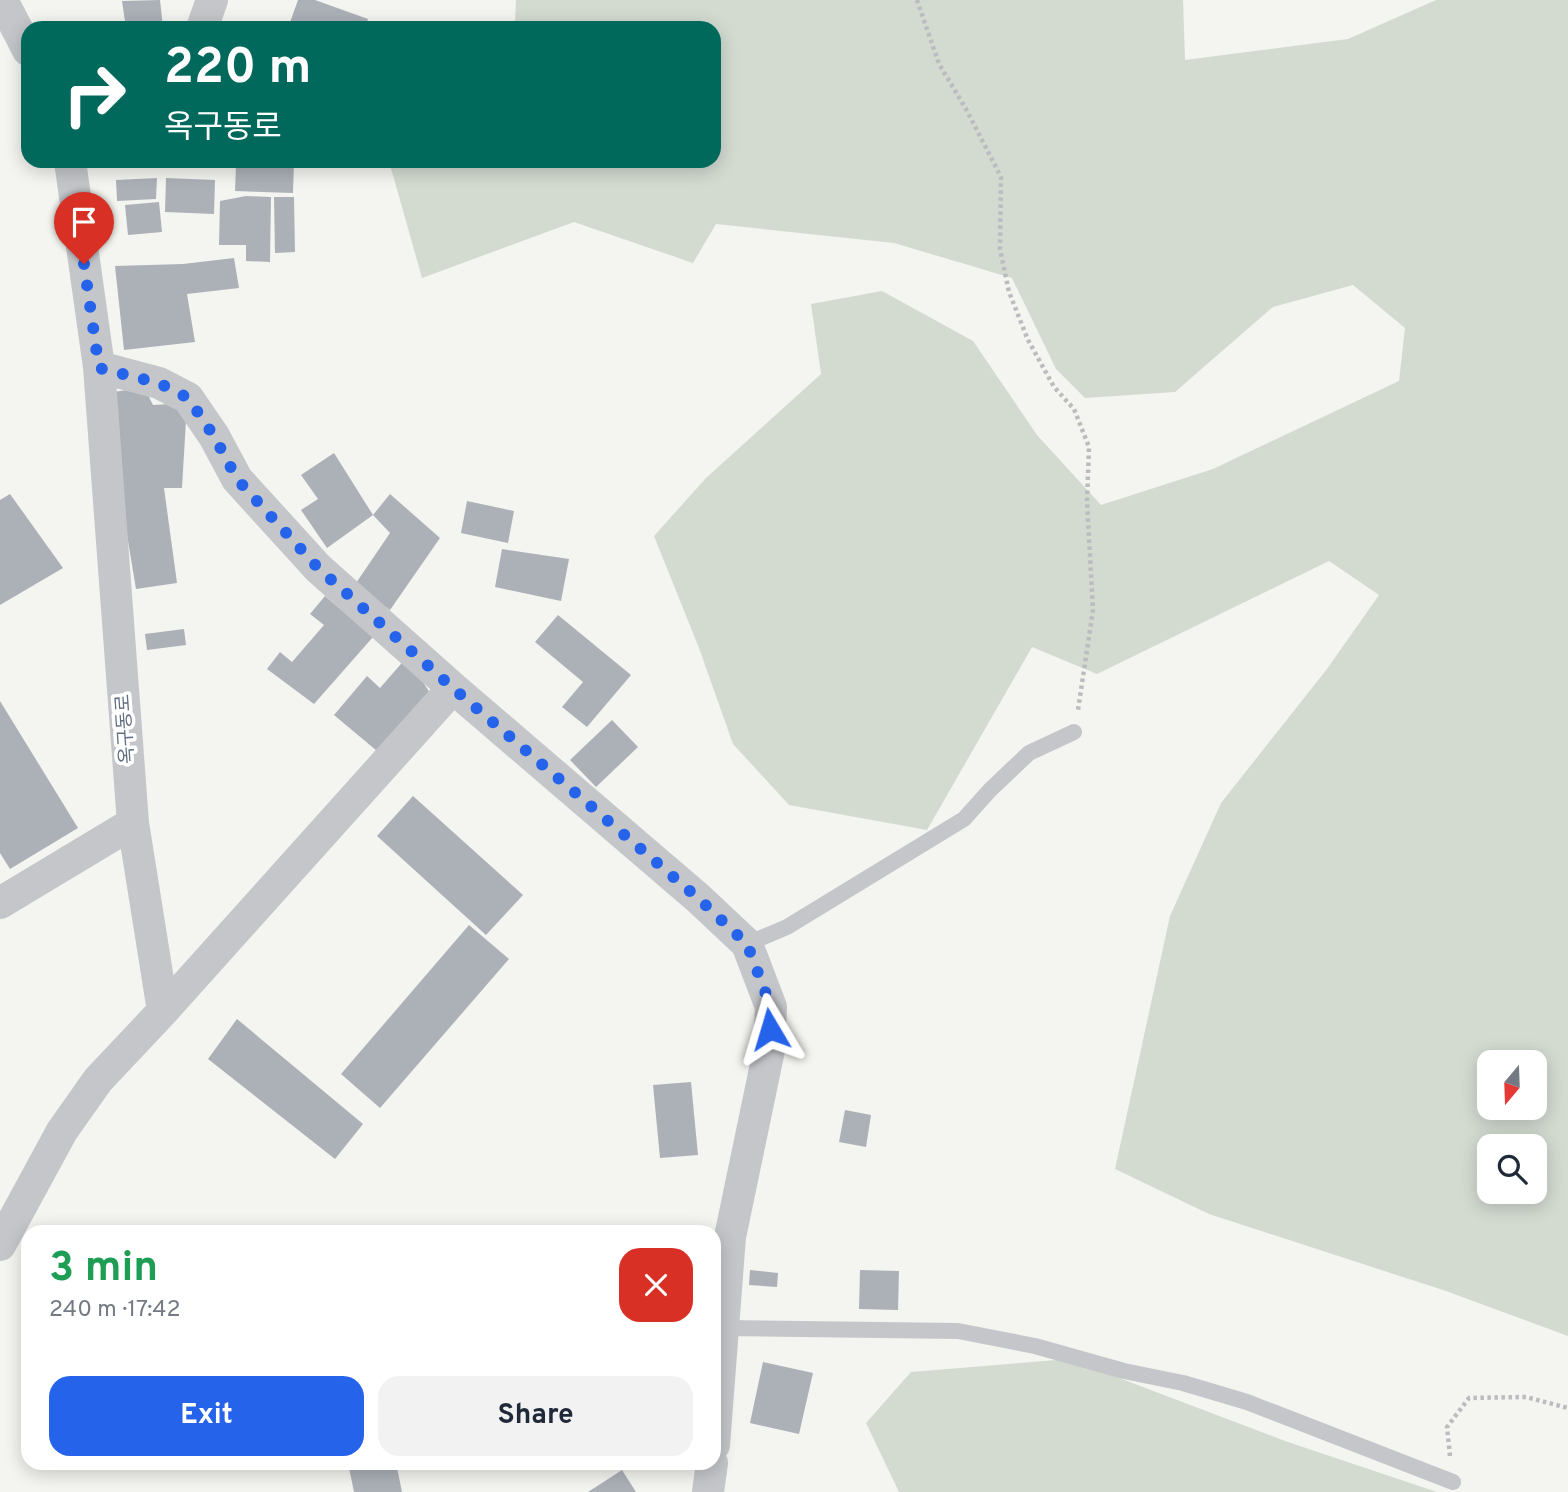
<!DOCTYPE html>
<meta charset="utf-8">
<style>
:root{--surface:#fff;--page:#f2f2f3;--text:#1f2937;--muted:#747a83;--accent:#2563eb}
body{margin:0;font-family:Overpass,"Noto Sans KR",sans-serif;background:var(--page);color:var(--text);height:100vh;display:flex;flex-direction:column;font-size:26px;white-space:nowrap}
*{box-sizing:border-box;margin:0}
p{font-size:23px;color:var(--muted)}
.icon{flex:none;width:38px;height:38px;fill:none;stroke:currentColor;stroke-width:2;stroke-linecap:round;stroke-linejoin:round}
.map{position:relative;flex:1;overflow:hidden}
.sheet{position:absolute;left:21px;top:1225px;width:700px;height:245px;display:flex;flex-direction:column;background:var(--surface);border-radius:21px;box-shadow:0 4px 18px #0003}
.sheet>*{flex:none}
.top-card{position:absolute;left:21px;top:21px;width:700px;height:147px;border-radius:21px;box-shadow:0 4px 18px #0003;background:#00695c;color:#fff;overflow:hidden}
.needle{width:46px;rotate:199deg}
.tools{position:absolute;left:1477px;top:1050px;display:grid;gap:14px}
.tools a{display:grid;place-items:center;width:70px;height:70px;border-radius:14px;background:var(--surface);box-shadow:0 4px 18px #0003;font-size:35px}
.pin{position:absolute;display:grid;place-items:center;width:60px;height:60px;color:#fff;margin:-72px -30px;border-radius:50% 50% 50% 0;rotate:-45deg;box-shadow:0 0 7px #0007}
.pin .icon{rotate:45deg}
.me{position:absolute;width:77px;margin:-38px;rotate:353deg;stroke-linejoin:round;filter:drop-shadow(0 0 5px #0008)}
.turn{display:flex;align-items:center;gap:24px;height:147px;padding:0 28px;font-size:32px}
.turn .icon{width:91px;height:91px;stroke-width:2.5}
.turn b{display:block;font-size:49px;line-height:60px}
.round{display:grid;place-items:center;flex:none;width:74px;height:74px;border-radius:21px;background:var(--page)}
.overview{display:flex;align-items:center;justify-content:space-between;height:119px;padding:0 28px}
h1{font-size:42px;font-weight:700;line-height:52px;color:#1e9e55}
.primary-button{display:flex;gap:14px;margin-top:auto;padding:14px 28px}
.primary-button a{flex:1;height:80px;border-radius:21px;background:var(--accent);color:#fff;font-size:28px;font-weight:700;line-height:80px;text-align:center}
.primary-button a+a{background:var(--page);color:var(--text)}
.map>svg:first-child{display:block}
</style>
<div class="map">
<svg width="1568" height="1492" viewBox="0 0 1568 1492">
<rect width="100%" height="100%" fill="#f4f4f0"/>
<!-- green -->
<path fill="#d3dbd1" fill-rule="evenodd" d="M516 0H1183L1185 60 1348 39 1436 0H1568V1336L1446 1291 1209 1214 1115 1169 1170 916 1221 803 1327 669 1379 595 1329 561 1097 674 1032 647 927 830 789 805 733 744 699 648 654 536 706 478 821 374 811 304 882 291 973 341 1037 435 1101 505 1213 469 1399 381 1405 328 1353 285 1273 307 1175 392 1085 398 1056 369 1012 278 894 243 716 224 693 263 574 222 422 278 389 161H714V28H510L515 22ZM1535 1062V1108H1489V1062ZM1489 1146H1535V1192H1489Z
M1069 1359 1285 1441 1437 1492H899L866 1423 911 1372Z"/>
<!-- building -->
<path fill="#acb1b8" d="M160 0 163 28H126L122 1Z
M298 0H315L368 19 365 28H288Z
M252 161H294L293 193 235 191 236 165 252 166Z
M157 178 156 199 117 201 116 180Z
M166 178 215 180 214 214 165 212Z
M246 196 271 197 270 262 246 261V245H219L220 201Z
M274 197H294L295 252 275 253Z
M159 202 162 232 128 235 125 205Z
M234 258 239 288 187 294 195 342 124 350 115 266 183 264Z
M144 387 153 405 187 403 182 488H164L177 583 136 589 119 487 114 392Z
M334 453 373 515 327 548 301 510 318 499 301 475Z
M10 494 63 568 0 605V500Z
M390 494 440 538 390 610 354 586 390 533 373 515Z
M467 501 514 511 508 543 461 533Z
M502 549 569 559 561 601 495 587Z
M325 596 373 637 314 704 267 669 280 652 292 662 324 625 310 614Z
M558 615 631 675 587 727 562 707 583 682 535 642Z
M184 629 186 645 147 650 145 634Z
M407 657 430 693 377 751 334 715 367 676 380 688Z
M0 701 78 828 10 869 0 853Z
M612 720 638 747 596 787 570 760Z
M413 796 523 895 486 935 377 836Z
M469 925 509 959 380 1108 341 1074Z
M237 1019 363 1124 335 1159 208 1059Z
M691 1082 698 1155 660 1158 653 1085Z
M845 1110 871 1115 866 1147 839 1142Z
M750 1270 778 1273 777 1287 749 1285Z
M860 1270 899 1271 898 1310 859 1309Z
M763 1362 813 1373 799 1434 750 1423Z
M348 1463H396L402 1492H354Z
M585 1463H612L611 1470H585Z
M622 1470 636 1492H588Z"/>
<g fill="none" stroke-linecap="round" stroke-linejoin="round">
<!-- path -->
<path stroke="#bbbcbf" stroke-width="4.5" stroke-dasharray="3.5 3.5" stroke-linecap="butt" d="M917 0 939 64 966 109 1001 177 1000 249 1009 292 1028 340 1054 387 1074 409 1089 447 1087 502 1093 610 1078 710
M1450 1456 1447 1427 1469 1398 1526 1397 1568 1408"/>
<!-- lane -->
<path stroke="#c4c6ca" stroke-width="16" d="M747 944 787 927 964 819 990 790 1029 753 1074 732
M724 1328 958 1331 1035 1346 1124 1371 1183 1383 1247 1402 1453 1482"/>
<!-- street -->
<path stroke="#c4c6ca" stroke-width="32" d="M2 0 28 50
M202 28 212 0
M99 367 159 383 188 398 214 436 237 479 318 568 453 688 698 898 747 944 771 1007 769 1050 730 1237 714 1445
M0 903 133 823
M163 1011 453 688
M0 1245 62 1131 98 1080 163 1011 133 823 99 367 70 161
M708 1492 712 1463"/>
</g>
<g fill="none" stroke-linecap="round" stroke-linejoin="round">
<!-- route -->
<path stroke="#2563eb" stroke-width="12" stroke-dasharray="0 21.6" d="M84 264 99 368 159 383 188 398 214 436 237 479 318 568 453 688 698 898 747 944 771 1007 770 1029"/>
</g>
<g text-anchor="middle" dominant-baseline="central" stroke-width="7" stroke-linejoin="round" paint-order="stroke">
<!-- street labels -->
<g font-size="19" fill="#626f82" stroke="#fff">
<text transform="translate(126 729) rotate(-94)">옥구동로</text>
</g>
</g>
</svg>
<div class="tools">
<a><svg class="needle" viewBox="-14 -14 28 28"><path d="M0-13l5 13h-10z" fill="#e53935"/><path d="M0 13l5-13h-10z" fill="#747a83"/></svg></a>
<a><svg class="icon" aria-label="search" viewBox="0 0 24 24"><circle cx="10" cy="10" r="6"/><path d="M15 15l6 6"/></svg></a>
</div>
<div class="pin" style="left:84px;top:264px;background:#d93025"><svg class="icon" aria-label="arrive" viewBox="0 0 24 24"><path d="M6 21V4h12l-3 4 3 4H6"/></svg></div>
<svg class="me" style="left:770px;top:1029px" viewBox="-20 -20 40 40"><path d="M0-17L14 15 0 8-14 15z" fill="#2563eb" stroke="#fff" stroke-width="4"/></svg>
<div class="top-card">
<div class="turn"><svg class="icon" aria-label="right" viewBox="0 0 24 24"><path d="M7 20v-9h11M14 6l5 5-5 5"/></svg><div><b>220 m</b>옥구동로</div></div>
</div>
<section class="sheet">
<div class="overview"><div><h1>3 min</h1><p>240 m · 17:42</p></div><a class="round" style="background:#d93025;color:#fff"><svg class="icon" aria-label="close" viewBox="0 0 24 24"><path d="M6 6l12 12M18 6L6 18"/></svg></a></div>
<div class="primary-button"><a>Exit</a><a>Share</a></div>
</section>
</div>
